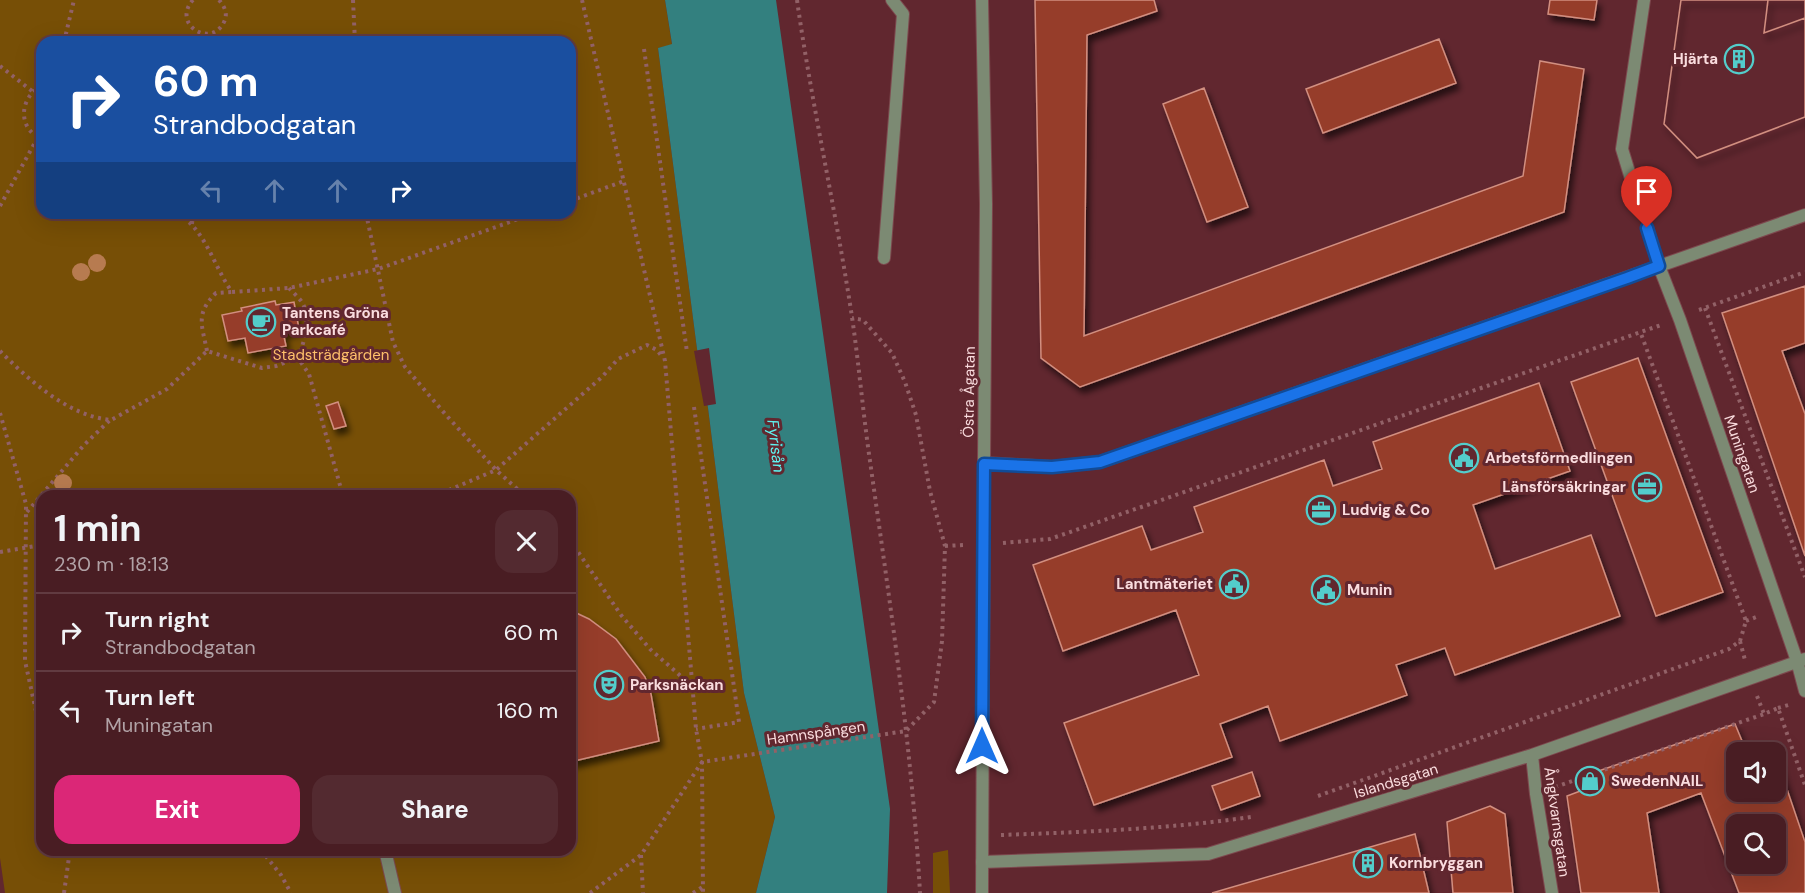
<!DOCTYPE html>
<meta charset="utf-8">
<style>
:root{--surface:#491d23;--page:#532a30;--text:#f1f3f6;--muted:#b1a2a6;--line:#613b41;--accent:#db2777}
body{margin:0;font-family:"DM Sans",sans-serif;background:var(--page);color:var(--text);height:100vh;display:flex;flex-direction:column;font-size:22px;white-space:nowrap}
*{box-sizing:border-box;margin:0}
p{font-size:20px;color:var(--muted)}
.icon{flex:none;width:33px;height:33px;fill:none;stroke:currentColor;stroke-width:2;stroke-linecap:round;stroke-linejoin:round}
.map{position:relative;flex:1;overflow:hidden}
.drawer{position:absolute;left:36px;top:490px;width:540px;height:366px;display:flex;flex-direction:column;background:var(--surface);border-radius:18px;box-shadow:0 6px 24px #0002,0 0 0 2px var(--line)}
.drawer>*{flex:none}
.banner{position:absolute;left:36px;top:36px;width:540px;height:183px;border-radius:18px;box-shadow:0 6px 24px #0002,0 0 0 2px var(--line);background:#1a4fa0;color:#fff;overflow:hidden}
.controls{position:absolute;left:1726px;top:742px;display:grid;gap:12px}
.controls a{display:grid;place-items:center;width:60px;height:60px;border-radius:12px;background:var(--surface);box-shadow:0 6px 24px #0002,0 0 0 2px var(--line);font-size:30px}
.pin{position:absolute;display:grid;place-items:center;width:51px;height:51px;color:#fff;margin:-62px -26px;border-radius:50% 50% 50% 0;rotate:-45deg;box-shadow:0 0 6px #0007}
.pin .icon{rotate:45deg}
.me{position:absolute;width:66px;margin:-33px;rotate:0deg;stroke-linejoin:round;filter:drop-shadow(0 0 4px #0008)}
.turn{display:flex;align-items:center;gap:21px;height:126px;padding:0 18px;font-size:27px}
.turn .icon{width:78px;height:78px;stroke-width:2.5}
.turn b{display:block;font-size:42px;line-height:51px}
.lanes{display:flex;align-items:center;height:57px;padding:0 18px;background:#0003;justify-content:center;gap:30px;direction:ltr}
.lanes .off{opacity:.35}
.round{display:grid;place-items:center;flex:none;width:63px;height:63px;border-radius:18px;background:var(--page)}
.summary{display:flex;align-items:center;justify-content:space-between;height:102px;padding:0 18px}
h1{font-size:36px;font-weight:700;line-height:45px}
.cta{display:flex;gap:12px;margin-top:auto;padding:12px 18px}
.cta a{flex:1;height:69px;border-radius:18px;background:var(--accent);color:#fff;font-size:24px;font-weight:700;line-height:69px;text-align:center}
.cta a+a{background:var(--page);color:var(--text)}
ul{padding:0;list-style:none}
li{display:flex;align-items:center;gap:18px;height:78px;padding:0 18px;border-top:2px solid var(--line)}
li div{flex:1}
li b{display:block;font-size:22px}
li em{font-style:normal}
.map>svg:first-child{display:block}
</style>
<div class="map">
<svg width="1805" height="893" viewBox="0 0 1805 893">
<defs>
<filter id="shadow"><feDropShadow dx="3.5" dy="6" stdDeviation="3" flood-color="#0009"/></filter>
</defs>
<rect width="100%" height="100%" fill="#61272f"/>
<!-- green -->
<path fill="#774f06" fill-rule="evenodd" d="M0 0H665L672 45 658 48 697 349 708 408 744 693 775 817 756 893H5L0 858ZM42 42H570V213H42ZM42 496H570V850H42Z
M948 850 950 893H933V853Z"/>
<!-- water -->
<path fill="#33807f" d="M665 0H776L890 809 887 893H756L775 817 744 693 708 408 697 349 658 48 672 44Z"/>
<!-- pier -->
<path fill="#61272f" d="M709 348 716 404 704 406 694 351Z"/>
<!-- building -->
<path fill="#963c29" stroke="#d28f80" stroke-width="1.5" fill-rule="evenodd" filter="url(#shadow)" d="M1035 0H1154L1157 11 1087 35 1084 336 1523 176 1540 61 1584 69 1564 212 1080 387 1041 358Z
M1550 0H1597L1594 20 1548 14Z
M1681 0H1768L1764 33 1805 18V117L1697 158 1664 124Z
M1681 0H1805V117L1697 158 1664 124Z
M1768 0H1805V18L1764 33Z
M1439 39 1456 83 1323 133 1306 89Z
M1204 88 1248 207 1207 222 1163 104Z
M1805 286V343L1782 351 1805 414V556L1722 313Z
M275 301 276 305 294 302 299 329 283 332 286 346 248 353 245 338 228 341 222 315 242 311 241 308Z
M1638 358 1723 592 1656 616 1571 382Z
M1539 383 1570 471 1473 505 1495 569 1591 535 1620 616 1455 675 1445 648 1396 665 1407 695 1280 741 1268 706 1220 724 1232 757 1094 805 1064 723 1199 675 1176 610 1063 651 1033 565 1142 526 1151 550 1203 532 1194 507 1324 460 1333 486 1382 469 1373 442Z
M338 402 346 426 334 429 326 406Z
M570 610 589 619 616 639 645 677 651 694 659 741 570 762Z
M1735 724 1747 753H1737V792H1776V757L1805 842V893H1739L1701 793 1647 813 1659 893H1581L1567 796 1583 790 1581 777ZM1737 825H1776V864H1737Z
M1252 772 1260 796 1221 810 1212 786Z
M1490 806 1505 814 1513 893H1453L1447 822Z
M1415 834 1429 893H1212Z"/>
<g fill="none" stroke-linecap="round" stroke-linejoin="round">
<!-- service casing -->
<g stroke="#7d484e" stroke-width="14">
<path id="service" d="M1639 205 1622 149 1644 0
M884 258 903 14 892 0
M385 850 395 893"/>
</g>
<!-- minor casing -->
<g stroke="#7d484e" stroke-width="14">
<path id="minor" d="M982 0 986 204 984 463
M1647 228 1659 266 1680 320 1797 661 1805 691
M1532 755 1536 794 1552 893
M982 862 1208 854 1532 755 1805 659"/>
</g>
<!-- tertiary casing -->
<g stroke="#7d484e" stroke-width="14">
<path id="tertiary" d="M982 893 984 463 1052 467 1100 462 1805 215"/>
</g>
<!-- path -->
<path stroke="#926167" stroke-width="4" stroke-dasharray="3 4.5" stroke-linecap="butt" d="M193 0C171 24 211 49 224 22 228 14 225 7 219 0
M353 0 355 42
M582 0 665 361 696 729 702 762 703 893
M797 0C812 106 836 211 852 317 859 365 863 413 870 461 890 604 912 748 920 893
M64 42 74 0
M644 49 687 352
M0 66 32 91
M42 86C19 97 17 129 42 139
M570 201 624 181
M0 206 38 137
M177 213C182 217 188 221 192 225 210 245 217 271 232 292L289 288 378 269 535 213
M366 213 393 342 405 367 446 415 496 470 525 496
M192 224 193 213
M289 288C293 293 300 298 303 304 311 321 304 342 298 358
M1705 308 1805 577
M1699 310 1805 272
M0 351C29 380 68 416 111 420L167 389 207 351 262 368 276 366 298 358 309 374 343 496
M207 351C202 325 195 314 216 293L232 292
M694 407 739 722 696 729
M0 413 26 504 25 661 36 711 42 727
M249 496 294 491 322 496
M435 496 496 470 602 377 618 359 647 345 657 350 663 358
M27 512 84 445 110 420
M570 540 621 615 650 649 692 686
M1003 543 1050 539 1661 325
M945 546 963 545
M0 552 42 545
M1746 621 1759 616
M1740 641 1745 660
M1757 696 1764 714 1778 708 1805 785
M1778 708 1792 704
M1555 787 1764 714
M1318 796 1729 649 1740 641 1746 621 1640 331
M1001 835C1085 832 1168 829 1251 817
M261 850 281 875 291 893
M641 855 643 893
M64 893 70 850
M590 893 641 855 702 762 906 731 934 702 942 641 945 546 930 491 916 415 905 382 892 353 863 320 852 318
M693 893 704 886"/>
<!-- service -->
<use href="#service" stroke="#7c8a73" stroke-width="12"/>
<!-- minor -->
<use href="#minor" stroke="#7c8a73" stroke-width="12"/>
<!-- tertiary -->
<use href="#tertiary" stroke="#7c8a73" stroke-width="12"/>
</g>
<!-- trees -->
<g fill="#b77b50">
<circle cx="97" cy="263" r="9"/>
<circle cx="81" cy="272" r="9"/>
<circle cx="63" cy="483" r="9"/>
</g>
<g fill="none" stroke-linecap="round" stroke-linejoin="round">
<!-- route casing -->
<g stroke="#114b97" stroke-width="15">
<path id="route" d="M982 746 984 464 1052 467 1100 462 1627 278 1659 266 1647 228"/>
</g>
<!-- route -->
<use href="#route" stroke="#1a73e8" stroke-width="10"/>
</g>
<!-- icons -->
<defs>
<g id="building-ring" transform="scale(1.5)"><circle r="9.5" fill="#61272f" stroke="#53cdcb" stroke-width="1.5"/><path d="M-4-6H4V6H1V3H-1V6H-4ZM-2.5-4.3h1.7v1.8h-1.7ZM.8-4.3h1.7v1.8H.8ZM-2.5-1h1.7V.8h-1.7ZM.8-1h1.7V.8H.8Z" fill="#53cdcb"/></g>
<g id="cafe-ring" transform="scale(1.5)"><circle r="9.5" fill="#61272f" stroke="#53cdcb" stroke-width="1.5"/><path d="M-5.5-4.5H6V0H3Q3 3.5 0 3.5H-2.5Q-5.5 3.5-5.5 0ZM3-3.2v2h1.7v-2ZM-6 4.5H4V6H-6Z" fill="#53cdcb"/></g>
<g id="civic-ring" transform="scale(1.5)"><circle r="9.5" fill="#61272f" stroke="#53cdcb" stroke-width="1.5"/><path d="M-.6-6.5H3V-4.5H.6V-3L4-1V1h2V6H-6V1h2V-1L-.6-3ZM-1.2 2.5V6h2.4V2.5Z" fill="#53cdcb"/></g>
<g id="office-ring" transform="scale(1.5)"><circle r="9.5" fill="#61272f" stroke="#53cdcb" stroke-width="1.5"/><path d="M-6-3h4V-5.5h4V-3h4V5H-6ZM-1-4.5V-3h2v-1.5ZM-6 0V1H6V0Z" fill="#53cdcb"/></g>
<g id="theatre-ring" transform="scale(1.5)"><circle r="9.5" fill="#61272f" stroke="#53cdcb" stroke-width="1.5"/><path d="M-5-5.5Q0-4 5-5.5V0Q5 5 0 6Q-5 5-5 0ZM-3.3-2.5H-1v1.5H-3.3ZM1-2.5H3.3v1.5H1ZM-2.8 1Q0 5.5 2.8 1Z" fill="#53cdcb"/></g>
<g id="shop-ring" transform="scale(1.5)"><circle r="9.5" fill="#61272f" stroke="#53cdcb" stroke-width="1.5"/><path d="M-5-2.5h2.3a2.7 3.5 0 0 1 5.4 0H5L5.5 6h-11ZM-1.5-2.5h3a1.5 2.3 0 0 0-3 0Z" fill="#53cdcb"/></g>
</defs>
<g fill-rule="evenodd">
<use href="#building-ring" x="1739" y="59"/>
<use href="#cafe-ring" x="261" y="322"/>
<use href="#civic-ring" x="1464" y="458"/>
<use href="#office-ring" x="1647" y="487"/>
<use href="#office-ring" x="1321" y="510"/>
<use href="#civic-ring" x="1234" y="584"/>
<use href="#civic-ring" x="1326" y="590"/>
<use href="#theatre-ring" x="609" y="685"/>
<use href="#shop-ring" x="1590" y="781"/>
<use href="#building-ring" x="1368" y="863"/>
</g>
<g text-anchor="middle" dominant-baseline="central" stroke-width="6" stroke-linejoin="round" paint-order="stroke">
<!-- poi labels -->
<g font-size="15" font-weight="bold" fill="#fadcde" stroke="#61272f" text-anchor="start">
<text x="1718" y="59" text-anchor="end">Hjärta</text>
<text x="282" y="313">Tantens Gröna<tspan x="282" dy="17">Parkcafé</tspan></text>
<text x="1485" y="458">Arbetsförmedlingen</text>
<text x="1626" y="487" text-anchor="end">Länsförsäkringar</text>
<text x="1342" y="510">Ludvig &amp; Co</text>
<text x="1213" y="584" text-anchor="end">Lantmäteriet</text>
<text x="1347" y="590">Munin</text>
<text x="630" y="685">Parksnäckan</text>
<text x="1611" y="781">SwedenNAIL</text>
<text x="1389" y="863">Kornbryggan</text>
</g>
<!-- park labels -->
<g font-size="15" fill="#fec06b" stroke="#61272f">
<text x="331" y="355">Stadsträdgården</text>
</g>
<!-- street labels -->
<g font-size="15" fill="#fadcde" stroke="#61272f">
<text transform="translate(969 392) rotate(-89)">Östra Ågatan</text>
<text transform="translate(1742 454) rotate(71)">Muningatan</text>
<text transform="translate(816 733) rotate(-8)">Hamnspången</text>
<text transform="translate(1396 781) rotate(-17)">Islandsgatan</text>
<text transform="translate(1557 822) rotate(82)">Ångkvarnsgatan</text>
</g>
<!-- water labels -->
<g font-size="16" font-style="italic" fill="#5ff2f0" stroke="#61272f">
<text transform="translate(776 446) rotate(83)">Fyrisån</text>
</g>
</g>
</svg>
<div class="controls">
<a><svg class="icon" aria-label="sound" viewBox="0 0 24 24"><path d="M4 9h4l5-4v14l-5-4H4zM17 9q2 3 0 6"/></svg></a>
<a><svg class="icon" aria-label="search" viewBox="0 0 24 24"><circle cx="10" cy="10" r="6"/><path d="M15 15l6 6"/></svg></a>
</div>
<div class="pin" style="left:1647px;top:228px;background:#d93025"><svg class="icon" aria-label="arrive" viewBox="0 0 24 24"><path d="M6 21V4h12l-3 4 3 4H6"/></svg></div>
<svg class="me" style="left:982px;top:746px" viewBox="-20 -20 40 40"><path d="M0-17L14 15 0 8-14 15z" fill="#1a73e8" stroke="#fff" stroke-width="4"/></svg>
<div class="banner">
<div class="turn"><svg class="icon" aria-label="right" viewBox="0 0 24 24"><path d="M7 20v-9h11M14 6l5 5-5 5"/></svg><div><b>60 m</b>Strandbodgatan</div></div>
<div class="lanes"><svg class="icon off" aria-label="left" viewBox="0 0 24 24"><path d="M17 20v-9H6M10 6l-5 5 5 5"/></svg><svg class="icon off" aria-label="ahead" viewBox="0 0 24 24"><path d="M12 20V5M6 11l6-6 6 6"/></svg><svg class="icon off" aria-label="ahead" viewBox="0 0 24 24"><path d="M12 20V5M6 11l6-6 6 6"/></svg><svg class="icon" aria-label="right" viewBox="0 0 24 24"><path d="M7 20v-9h11M14 6l5 5-5 5"/></svg></div>
</div>
<section class="drawer">
<div class="summary"><div><h1>1 min</h1><p>230 m · 18:13</p></div><a class="round"><svg class="icon" aria-label="close" viewBox="0 0 24 24"><path d="M6 6l12 12M18 6L6 18"/></svg></a></div>
<ul>
<li><svg class="icon" aria-label="right" viewBox="0 0 24 24"><path d="M7 20v-9h11M14 6l5 5-5 5"/></svg><div><b>Turn right</b><p>Strandbodgatan</p></div><em>60 m</em></li>
<li><svg class="icon" aria-label="left" viewBox="0 0 24 24"><path d="M17 20v-9H6M10 6l-5 5 5 5"/></svg><div><b>Turn left</b><p>Muningatan</p></div><em>160 m</em></li>
</ul>
<div class="cta"><a>Exit</a><a>Share</a></div>
</section>
</div>
